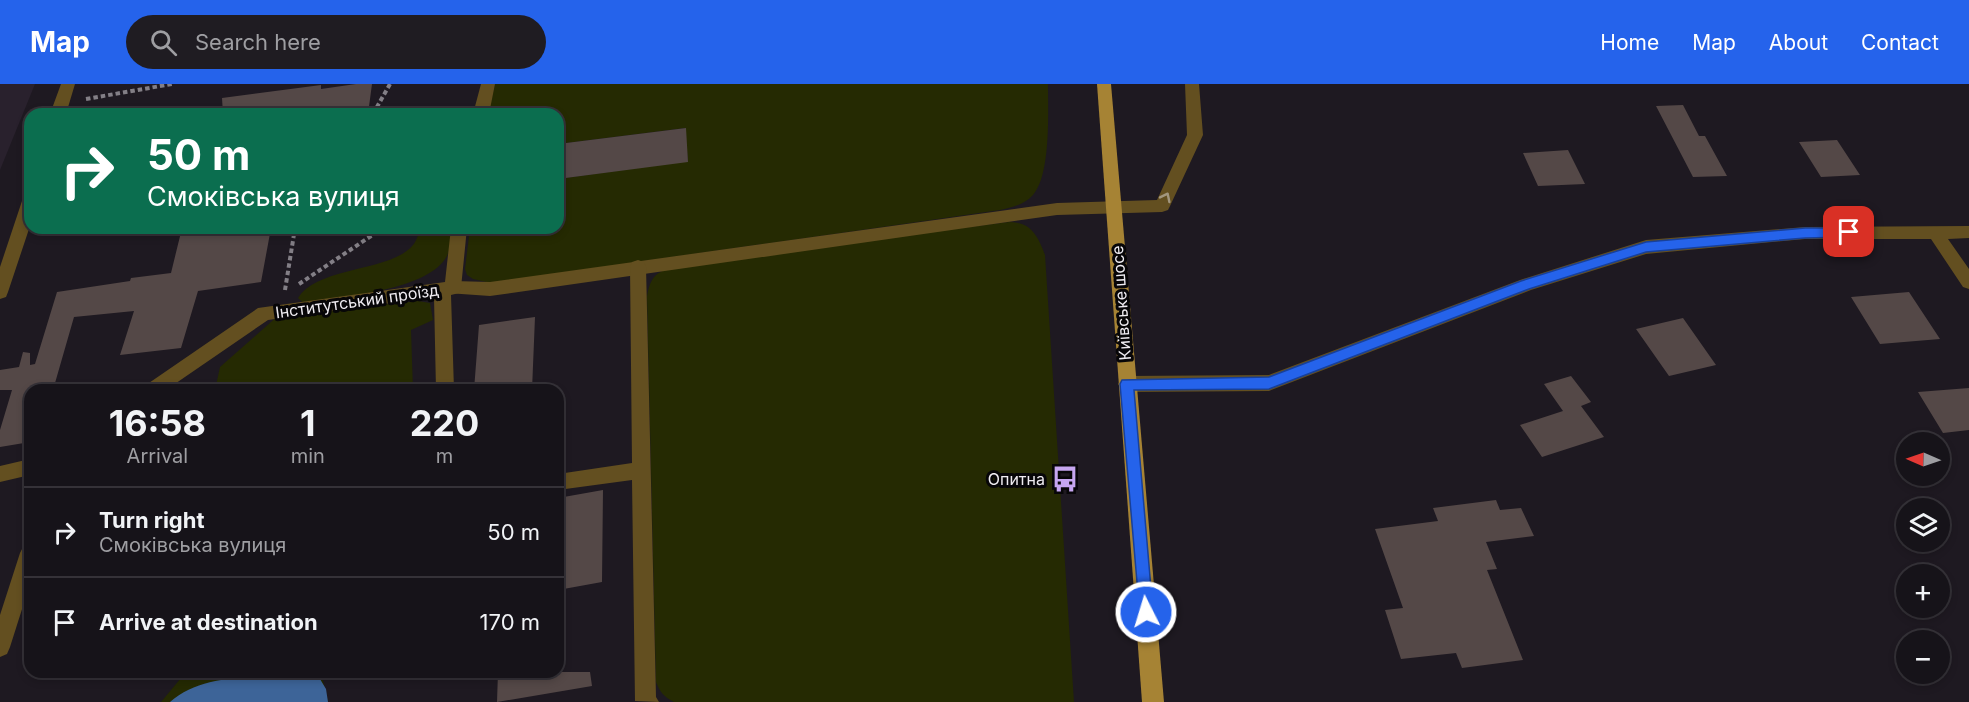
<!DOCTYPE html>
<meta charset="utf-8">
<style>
:root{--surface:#161319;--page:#1f1c22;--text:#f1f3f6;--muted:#9e9ea2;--line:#353238;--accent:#2563eb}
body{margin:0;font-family:Inter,sans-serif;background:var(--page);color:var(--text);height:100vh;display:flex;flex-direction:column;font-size:22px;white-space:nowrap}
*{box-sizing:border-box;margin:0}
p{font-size:20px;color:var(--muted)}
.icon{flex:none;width:33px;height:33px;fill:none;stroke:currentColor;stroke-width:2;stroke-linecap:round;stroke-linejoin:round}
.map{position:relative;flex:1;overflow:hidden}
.drawer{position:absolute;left:24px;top:300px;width:540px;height:294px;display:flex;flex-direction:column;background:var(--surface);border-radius:18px;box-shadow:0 3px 9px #0003,0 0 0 2px var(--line)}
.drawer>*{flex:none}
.hud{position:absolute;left:24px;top:24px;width:540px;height:126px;border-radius:18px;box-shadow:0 3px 9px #0003,0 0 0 2px var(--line);background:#0b6e4f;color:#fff;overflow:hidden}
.needle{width:39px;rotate:272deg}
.fabs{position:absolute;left:1896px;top:348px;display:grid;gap:12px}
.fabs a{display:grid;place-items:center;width:54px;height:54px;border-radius:50%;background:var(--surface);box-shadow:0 3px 9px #0003,0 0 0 2px var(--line);font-size:30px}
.pin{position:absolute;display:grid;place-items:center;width:51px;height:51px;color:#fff;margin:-26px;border-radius:12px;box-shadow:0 3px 9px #0006}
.me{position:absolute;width:66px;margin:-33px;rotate:355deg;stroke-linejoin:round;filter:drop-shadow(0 0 4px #0008)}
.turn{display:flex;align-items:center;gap:21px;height:126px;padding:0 24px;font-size:27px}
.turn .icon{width:78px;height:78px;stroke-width:2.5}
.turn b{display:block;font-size:42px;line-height:51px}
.eta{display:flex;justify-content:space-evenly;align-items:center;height:102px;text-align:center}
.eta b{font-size:36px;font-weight:700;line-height:42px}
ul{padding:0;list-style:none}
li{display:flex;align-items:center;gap:18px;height:90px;padding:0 24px;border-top:2px solid var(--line)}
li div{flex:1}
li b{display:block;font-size:22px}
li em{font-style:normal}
header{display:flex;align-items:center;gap:36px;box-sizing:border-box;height:84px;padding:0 30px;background:var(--accent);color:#fff}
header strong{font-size:28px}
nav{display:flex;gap:33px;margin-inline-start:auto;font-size:21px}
.search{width:420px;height:54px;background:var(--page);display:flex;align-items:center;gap:15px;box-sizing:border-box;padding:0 21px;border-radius:33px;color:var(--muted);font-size:22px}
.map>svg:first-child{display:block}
</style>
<header>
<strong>Map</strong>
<div class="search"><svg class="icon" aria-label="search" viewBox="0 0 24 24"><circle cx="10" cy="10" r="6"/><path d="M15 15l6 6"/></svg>Search here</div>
<nav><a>Home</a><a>Map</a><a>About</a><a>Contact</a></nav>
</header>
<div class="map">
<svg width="1969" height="618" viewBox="0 0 1969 618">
<rect width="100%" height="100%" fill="#1e1921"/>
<!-- built -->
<path fill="#29212d" d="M0 0H35L0 86Z"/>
<!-- green -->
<path fill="#252a02" d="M495 0H1048C1048 28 1051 90 1033 111 1024 121 1012 123 1000 126L491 199 473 195 467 191 465 185 470 144H558V95L688 77 685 44 558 60V30H488Z
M1009 138C1031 138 1038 152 1045 171L1074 618H674C664 613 660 608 656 598L647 213C651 185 664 186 688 179Z
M421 144H452C451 152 451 164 447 172 429 206 345 212 309 218H302L298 214C318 182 391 188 413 161 417 157 418 149 421 144Z
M418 217 430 219 433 236 411 246 413 306H215L220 283 279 231Z
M186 588H321L328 618H161Z"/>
<!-- water -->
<path fill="#3d6498" d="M304 591 320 595 326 605 328 618H170C205 587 260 595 304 591Z"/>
<!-- building -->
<path fill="#544847" d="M356 0H372L368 30H223L222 14 321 1V5Z
M1683 21 1699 52H1705L1727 92 1693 93 1656 22Z
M686 44 688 78 558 95V60Z
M1837 56 1860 91 1821 93 1799 58Z
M1568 66 1585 100 1538 102 1523 69Z
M182 144H271L261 198 198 207 181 264 120 271 134 227 74 233 53 306H30V358L0 363V346L12 306H0V286L19 283 23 268 30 269V281L35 280 57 208 130 197 131 194 171 189Z
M1909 208 1940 255 1880 260 1851 213Z
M535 233 532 306H474L479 241Z
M1683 234 1716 281 1669 292 1636 245Z
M1571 292 1591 318 1581 322 1604 353 1542 373 1520 341 1563 327 1544 300Z
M1969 304V346L1943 349 1918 308Z
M603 406 602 498 558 506V414Z
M1496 416 1500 426 1521 424 1534 452 1486 458 1497 485 1487 486 1523 576 1462 584 1456 569 1401 575 1385 526 1403 524 1375 445 1438 437 1433 424Z
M498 588H590L592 602 497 618Z"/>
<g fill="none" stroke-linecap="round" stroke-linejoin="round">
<!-- path -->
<path stroke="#837f86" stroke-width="4" stroke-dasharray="4.5 3" stroke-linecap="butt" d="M86 15 172 0
M373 30 390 0
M375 150 386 144
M299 200 374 150 376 144
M285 206 295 144"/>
<!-- service -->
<path fill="#634f20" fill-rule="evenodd" d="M1185 0H1199L1203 51 1170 122 1168 126 1162 128 1057 131 490 212 447 209 445 204 447 199 453 197 490 198 1057 119 1157 116 1187 51Z
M30 460V500L10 563 7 570 0 573V531L20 469 23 463Z"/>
<!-- minor -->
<path fill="#634f20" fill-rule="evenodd" d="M61 0H75L66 30H50Z
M481 0H495L489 30H473Z
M30 111V142L8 208 6 213 0 215V183L22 117 24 113Z
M1969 142V154L1948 155 1969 185V205L1963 203 1931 155H1805L1646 170 1531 206 1269 307 1127 308 1121 305 1118 300 1121 295 1127 292 1269 291 1520 196 1646 156 1805 143Z
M451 144H467L461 204 459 209 451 211 454 306H436L434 213 268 236 166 306H143L146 301 258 224 445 198Z
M638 176 644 178 646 183 656 613 659 618 635 617 632 396 558 406V390L632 379 630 183 632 178Z
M30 375V391L0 398V382Z"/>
<!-- primary -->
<path fill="#a68334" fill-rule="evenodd" d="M1097 0H1111L1164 618H1142Z"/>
</g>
<!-- one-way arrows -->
<defs><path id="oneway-chevron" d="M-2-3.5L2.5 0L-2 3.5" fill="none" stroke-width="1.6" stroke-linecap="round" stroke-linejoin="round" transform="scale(1.5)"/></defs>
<use stroke="#a2967e" href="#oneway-chevron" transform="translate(1166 113) rotate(-64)"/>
<!-- route -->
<path fill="#2563eb" stroke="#184099" stroke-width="1.5" d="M1805 144H1849L1855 148 1849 153 1805 154 1646 168 1529 205 1269 305 1134 306 1153 528 1151 533 1146 535 1140 533 1120 300 1122 296 1269 293 1521 197 1646 158Z"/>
<!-- icons -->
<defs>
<g id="bus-bare" transform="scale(2.07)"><path d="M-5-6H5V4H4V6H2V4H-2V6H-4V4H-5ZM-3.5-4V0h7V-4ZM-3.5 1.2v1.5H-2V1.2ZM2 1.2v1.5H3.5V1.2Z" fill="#c6a6f0" stroke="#070608" stroke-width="2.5" paint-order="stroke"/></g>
</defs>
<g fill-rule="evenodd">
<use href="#bus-bare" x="1065" y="395"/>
</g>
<g text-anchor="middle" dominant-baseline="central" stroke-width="6" stroke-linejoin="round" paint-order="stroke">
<!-- street labels -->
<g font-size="16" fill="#efecf1" stroke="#070608">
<text transform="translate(357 217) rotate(-8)">Інститутський проїзд</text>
<text transform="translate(1121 219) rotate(-94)">Київське шосе</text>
</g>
<!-- poi labels -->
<g font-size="16" fill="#efecf1" stroke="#070608" text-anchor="end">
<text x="1045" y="395">Опитна</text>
</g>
</g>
</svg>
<div class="fabs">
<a><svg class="needle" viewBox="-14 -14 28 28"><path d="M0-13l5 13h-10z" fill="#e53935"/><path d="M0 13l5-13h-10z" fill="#9e9ea2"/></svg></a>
<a><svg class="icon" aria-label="layers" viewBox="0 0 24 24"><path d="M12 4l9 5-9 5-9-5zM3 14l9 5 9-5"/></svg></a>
<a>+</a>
<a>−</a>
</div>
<div class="pin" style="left:1849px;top:148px;background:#d93025"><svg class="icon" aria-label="arrive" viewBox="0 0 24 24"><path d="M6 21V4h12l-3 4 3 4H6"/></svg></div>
<svg class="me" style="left:1146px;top:528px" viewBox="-20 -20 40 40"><circle r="17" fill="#2563eb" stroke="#fff" stroke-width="3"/><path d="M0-11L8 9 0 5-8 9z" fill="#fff"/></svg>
<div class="hud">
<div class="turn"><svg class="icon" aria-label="right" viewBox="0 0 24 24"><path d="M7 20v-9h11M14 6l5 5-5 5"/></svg><div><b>50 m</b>Смоківська вулиця</div></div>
</div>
<section class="drawer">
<div class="eta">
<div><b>16:58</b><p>Arrival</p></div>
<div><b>1</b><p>min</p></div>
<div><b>220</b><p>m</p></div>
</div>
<ul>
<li><svg class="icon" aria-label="right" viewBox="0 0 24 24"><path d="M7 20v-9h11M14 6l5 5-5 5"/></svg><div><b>Turn right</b><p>Смоківська вулиця</p></div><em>50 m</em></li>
<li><svg class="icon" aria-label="arrive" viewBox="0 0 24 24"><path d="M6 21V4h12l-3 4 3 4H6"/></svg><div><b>Arrive at destination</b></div><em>170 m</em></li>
</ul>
</section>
</div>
